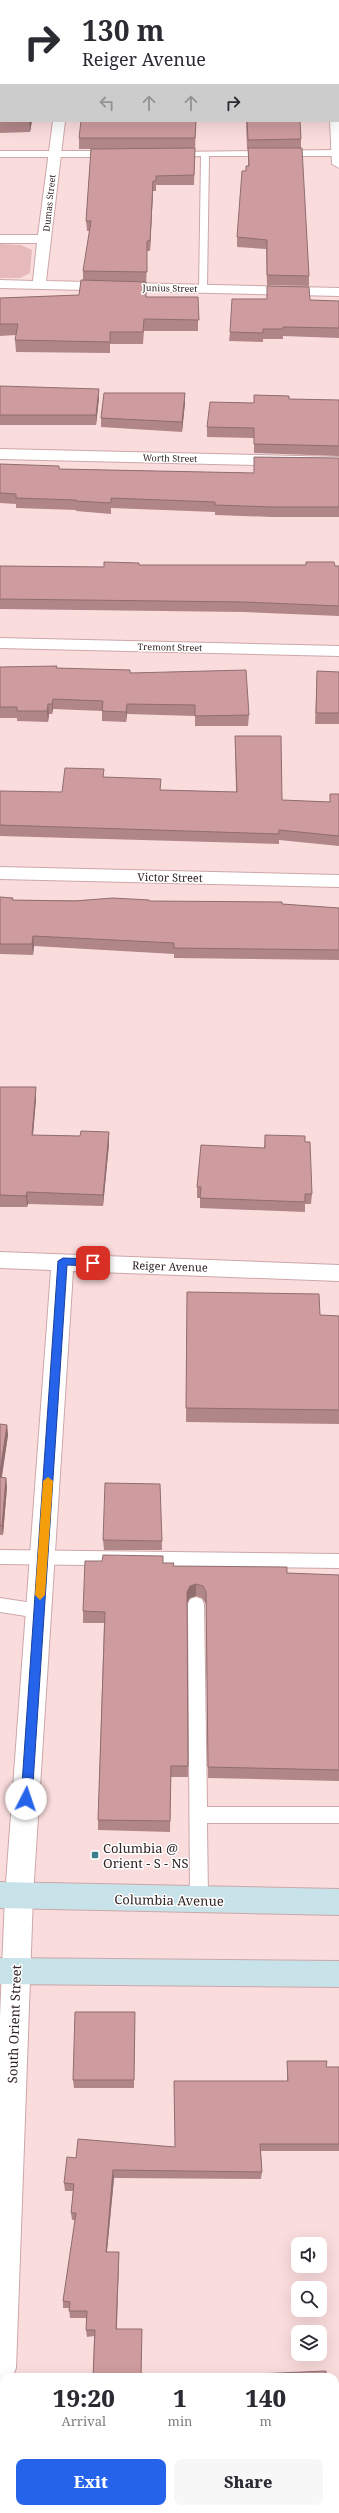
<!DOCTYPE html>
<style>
:root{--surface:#fff;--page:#f7f7f7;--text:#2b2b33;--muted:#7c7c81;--accent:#2563eb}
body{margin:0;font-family:"Noto Serif",serif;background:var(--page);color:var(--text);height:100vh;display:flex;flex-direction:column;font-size:15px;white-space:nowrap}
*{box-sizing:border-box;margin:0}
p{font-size:13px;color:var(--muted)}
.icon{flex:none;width:22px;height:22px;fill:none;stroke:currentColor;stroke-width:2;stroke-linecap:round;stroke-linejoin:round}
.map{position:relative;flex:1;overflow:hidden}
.sheet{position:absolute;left:0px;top:2373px;width:339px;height:140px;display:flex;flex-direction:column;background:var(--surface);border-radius:12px 12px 0 0;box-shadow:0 4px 16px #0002}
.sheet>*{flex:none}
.hud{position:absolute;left:0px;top:0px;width:339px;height:122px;box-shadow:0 4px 16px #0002;background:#fff;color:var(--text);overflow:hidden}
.buttons{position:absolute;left:291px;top:2237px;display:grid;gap:8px}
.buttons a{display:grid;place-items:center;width:36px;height:36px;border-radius:8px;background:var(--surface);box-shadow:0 4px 16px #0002;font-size:20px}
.pin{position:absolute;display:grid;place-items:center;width:34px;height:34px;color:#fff;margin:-17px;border-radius:8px;box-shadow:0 2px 6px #0006}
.me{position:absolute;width:44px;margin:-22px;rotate:4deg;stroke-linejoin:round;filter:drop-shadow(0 0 3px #0008)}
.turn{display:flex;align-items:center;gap:14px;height:84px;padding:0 16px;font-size:18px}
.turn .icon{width:52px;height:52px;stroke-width:2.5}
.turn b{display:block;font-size:28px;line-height:34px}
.lanes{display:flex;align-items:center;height:38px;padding:0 16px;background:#0003;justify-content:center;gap:20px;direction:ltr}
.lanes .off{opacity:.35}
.eta{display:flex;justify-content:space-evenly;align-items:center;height:68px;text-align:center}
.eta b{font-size:24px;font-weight:800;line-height:28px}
.cta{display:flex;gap:8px;margin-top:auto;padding:8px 16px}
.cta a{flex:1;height:46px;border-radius:8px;background:var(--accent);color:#fff;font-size:16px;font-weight:800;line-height:46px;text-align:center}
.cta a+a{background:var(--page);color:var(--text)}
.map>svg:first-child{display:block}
</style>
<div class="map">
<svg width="339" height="2513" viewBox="0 0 339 2513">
<rect width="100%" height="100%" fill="#fbdcdd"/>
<!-- green -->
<path fill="#e6b9bb" d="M0 244 21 245 32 250 30 273 20 278H0Z"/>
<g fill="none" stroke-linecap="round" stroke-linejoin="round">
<!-- service casing -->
<g stroke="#cca7a9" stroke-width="2">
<path id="service" d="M338 56H339V60H338Z
M339 150V156H209L207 288 199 290 201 156 176 157 172 154 173 152Z
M0 151H110L114 154 110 157H0Z
M0 1550 339 1554V1568L0 1564Z
M196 1597 202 1599 204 1604 207 1807H339V1823H207L208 1900 206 1906 199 1909 192 1906 190 1900 188 1604 190 1599Z
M0 1598 39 1604 45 1606 47 1611 45 1616 39 1618 0 1612Z"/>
</g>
<!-- minor casing -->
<g stroke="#cca7a9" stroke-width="2">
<path id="minor" d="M65 0H77V1H65Z
M338 118H339V168L332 164 330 121H338Z
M53 121H65L46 281 339 288V296L0 288V280L33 281 37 243H0V235H38Z
M0 449 339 457V467L0 459Z
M0 638 339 646V656L0 648Z
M0 867 339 875V887L0 879Z
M0 1252 339 1265V1281L73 1271 33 1896 16 2368 12 2377H4V2382L0 2384V2017L5 1896 51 1270 0 1268Z"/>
</g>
<!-- secondary casing -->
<g stroke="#cca7a9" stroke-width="2">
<path id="secondary" d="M0 74H1V82H0Z
M338 74H339V82H338Z
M0 1882 339 1889V1915L0 1908Z
M0 1958 339 1961V1987L0 1984Z"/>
</g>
<!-- service -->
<use href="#service" fill="#fff" fill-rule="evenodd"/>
<!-- minor -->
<use href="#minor" fill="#fff" fill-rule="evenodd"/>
<!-- secondary -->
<use href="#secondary" fill="#c7e2e8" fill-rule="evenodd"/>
</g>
<!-- wall -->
<path fill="#b18689" d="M0 0 1 6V49H0Z
M339 0V54H338V1Z
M0 87H1V121H32L30 132 0 133Z
M196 121 194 185H156V191H153L150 251H147L146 297H198V331H144L143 344H110V353L16 352 15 340 16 335 0 336V298L79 295 83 280V271L90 231H87L86 221 91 149H79V138Z
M246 121H300L301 139V148L309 276V286L267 285 266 249 237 247V237L246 171 248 166V149H247Z
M267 286 310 300 339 301V338L283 336V339H263V342L229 341 230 332 267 299Z
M0 386 99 398 96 425H0Z
M185 393V403L182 432 101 427V418Z
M289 399 339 400V456L254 453V438L207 437V427L254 403Z
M254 457 339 458V517H272L215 515V512L111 508V514L76 511V510L16 508V504L0 503V464L59 469 254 473Z
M139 565 339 566V616L244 612 0 609V566L104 567Z
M0 667 57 668 130 673 249 715 248 726H195V716L127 714 126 722 102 721V711L53 709 52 714H49L48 722 17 721V718H0Z
M317 671 339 672V724H315Z
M235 736 282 800 330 802 339 794V846L279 840V844L0 836V791L62 792 104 777 161 790 236 792Z
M0 897 13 900 149 901 282 904 339 908V960L174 958V954L34 946 33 955 0 954Z
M0 1087 36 1099 33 1135 80 1136 109 1132V1144L103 1206 28 1204 27 1207H0Z
M265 1135 305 1142 312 1194 311 1204H305V1212L200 1208V1198H197V1187L264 1148Z
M187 1292 320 1315 339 1316V1424L186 1422Z
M0 1424 7 1425 8 1435 2 1477 6 1478 7 1487 3 1535H0Z
M103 1540 162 1541V1550H104Z
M163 1563 173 1566 287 1573 339 1575V1781L208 1778 206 1604 202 1598 196 1596 190 1598 187 1604 188 1777H171L170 1832 98 1830V1820L104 1623H83V1611Z
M135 2020 134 2088H74L73 2080Z
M287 2061 326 2067H339V2151H261L262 2172 261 2179 114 2178 107 2252H119V2259L117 2329 142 2336 141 2376 326 2377H93L94 2336 87 2337 86 2330V2318H70L69 2308H63V2301L75 2220H72L71 2213 73 2191H65L64 2183 76 2158 175 2147 287 2081Z
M339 2412V2491H335V2413Z"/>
<!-- shaded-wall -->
<path fill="#906d6f" d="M29 121H32L30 132Z
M153 181V191L150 251V241Z
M99 389V398L96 425V415Z
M185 393V403L182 432V422Z
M53 699V709L52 714V704Z
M48 704 49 714 48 722 47 711Z
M127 704V714L126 722V712Z
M33 936 34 946 33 955 32 944Z
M36 1087V1099L32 1146V1135Z
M109 1132V1144L103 1206V1195Z
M27 1192 28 1204 27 1207 26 1196Z
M7 1425 8 1435 0 1487V1472Z
M6 1478 7 1487 3 1535 2 1526Z
M196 1584V1596L190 1598 186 1604 187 1592 190 1586Z
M113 2170 114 2178 106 2260V2252Z
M119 2252V2259L116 2335V2329Z"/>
<!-- building -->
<path fill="#ce9c9f" stroke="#906d6f" d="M0 0H1L0 9H1V38H0Z
M120 0H155V1H120Z
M243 0H339V42H338V1H243Z
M0 87H1V120H0Z
M81 121H196L195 138H79Z
M247 121H300L301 139 248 140Z
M195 148 194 175 156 176V181H153L150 241H147V272L83 271 91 221H86L91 149Z
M248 148H302L309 276 267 275V240L237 237 242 171H246V166H249Z
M81 280 146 282V297H198L199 320 144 319 143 332H110V342L15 340 18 324H0V298L79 295Z
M267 286 309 287 310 300 339 301V328L283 327V329H263V333L230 332 232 299H267Z
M0 386 99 389 96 415H0Z
M104 393H185L182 422 101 418Z
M254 395 289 396V399L339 400V446L254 444V428L207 427 210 402 254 403Z
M254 457 339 458V507H272L215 505V502L111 498V503L76 501V500L16 498V494L0 493V464L59 466V469L254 473Z
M104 562 139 563V565H306V562H334L335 566H339V606L244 602 0 599V566L104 567Z
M57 666 56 668 130 670V673L246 670 249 715 195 716V705L127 704 126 712 102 711 103 701 53 699 52 704H48L47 711H17V707H0V667Z
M317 671 339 672V713H316Z
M235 736H281L282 800 330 802V794H339V836L279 830V834L0 825V791L62 792 65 768 104 769 103 777 161 779 160 790 237 792Z
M0 897 13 898 12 900 74 901 113 898 149 900V901L282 902V904L339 908V950L174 948V943L33 936 32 944H0Z
M0 1087H36L32 1135 80 1136 81 1131 109 1132 103 1195 27 1192 26 1196 0 1195Z
M265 1135 305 1136V1142H310L312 1194H305V1202L200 1198 201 1187H197L201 1145 265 1148Z
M187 1292 319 1294 320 1315 339 1316V1410L186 1408Z
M0 1424 7 1425 0 1472Z
M0 1477 6 1478 2 1526H0Z
M105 1483 160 1484 162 1541 103 1540Z
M103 1555 163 1556V1563H174L173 1566 287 1567V1573L339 1575V1770L208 1767 206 1592 203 1586 196 1584 190 1586 187 1592 188 1766H171L170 1821 98 1820 105 1612 83 1611 85 1561H102Z
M75 2012H135L134 2080H73Z
M287 2061H327L326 2067H339V2144H260L262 2172 113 2170 106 2252H119L116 2329H142L141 2376 256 2377V2374L326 2371V2377H93L95 2330H86L87 2311H69L70 2302 63 2301 76 2213H71L74 2184 64 2183 67 2157 76 2158 78 2139 175 2147 174 2081H288Z
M339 2412V2485L335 2486V2413Z"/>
<!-- route -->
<path fill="#2563eb" stroke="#184099" d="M63 1258 93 1259 98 1263 93 1266 67 1265 32 1799 26 1804 21 1799 58 1261Z"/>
<!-- slow -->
<path fill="#f59e0b" d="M48 1477 53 1481 45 1595 40 1600 35 1595 43 1481Z"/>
<!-- markers -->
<rect fill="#3b7f8d" stroke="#fff" stroke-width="1.5" x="91" y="1851" width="8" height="8" rx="2"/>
<g text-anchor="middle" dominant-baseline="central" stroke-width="3" stroke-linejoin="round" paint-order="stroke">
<!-- far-street labels -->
<g font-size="9" fill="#312324" stroke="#fff">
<text transform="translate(49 203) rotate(-84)">Dumas Street</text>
<text transform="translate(170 288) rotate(1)">Junius Street</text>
<text transform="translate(170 458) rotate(1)">Worth Street</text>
<text transform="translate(170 647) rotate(1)">Tremont Street</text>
</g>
<!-- street labels -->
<g font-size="11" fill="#312324" stroke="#fff">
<text transform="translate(170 877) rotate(1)">Victor Street</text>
<text transform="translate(170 1266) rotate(2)">Reiger Avenue</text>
</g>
<!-- near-poi labels -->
<g font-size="13" fill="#312324" stroke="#fff" text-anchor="start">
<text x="103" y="1848">Columbia @<tspan x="103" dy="15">Orient - S - NS</tspan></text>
</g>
<!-- near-street labels -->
<g font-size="13" fill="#312324" stroke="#fff">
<text transform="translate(169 1900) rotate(1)">Columbia Avenue</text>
<text transform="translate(14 2024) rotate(-88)">South Orient Street</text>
</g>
</g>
</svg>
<div class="buttons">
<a><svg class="icon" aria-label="sound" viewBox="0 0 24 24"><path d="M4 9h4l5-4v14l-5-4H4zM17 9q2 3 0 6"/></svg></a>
<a><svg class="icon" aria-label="search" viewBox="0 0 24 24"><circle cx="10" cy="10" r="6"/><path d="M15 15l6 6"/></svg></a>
<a><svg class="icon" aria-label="layers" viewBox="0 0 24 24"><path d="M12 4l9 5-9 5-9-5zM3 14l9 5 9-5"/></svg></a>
</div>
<div class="pin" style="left:93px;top:1263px;background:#d93025"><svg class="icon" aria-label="arrive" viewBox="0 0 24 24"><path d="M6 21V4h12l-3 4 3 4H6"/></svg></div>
<svg class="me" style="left:26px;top:1799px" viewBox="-20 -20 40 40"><circle r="19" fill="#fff"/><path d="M0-13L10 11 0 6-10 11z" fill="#2563eb"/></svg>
<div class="hud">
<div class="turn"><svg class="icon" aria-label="right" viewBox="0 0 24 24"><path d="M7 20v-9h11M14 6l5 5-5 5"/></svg><div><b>130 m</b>Reiger Avenue</div></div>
<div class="lanes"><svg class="icon off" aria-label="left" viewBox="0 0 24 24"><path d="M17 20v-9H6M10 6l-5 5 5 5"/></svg><svg class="icon off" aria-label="ahead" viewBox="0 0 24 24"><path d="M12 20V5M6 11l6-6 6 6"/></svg><svg class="icon off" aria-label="ahead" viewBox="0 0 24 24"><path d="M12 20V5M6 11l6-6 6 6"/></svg><svg class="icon" aria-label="right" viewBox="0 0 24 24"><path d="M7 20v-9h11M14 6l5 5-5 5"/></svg></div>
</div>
<section class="sheet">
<div class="eta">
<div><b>19:20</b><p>Arrival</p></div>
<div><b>1</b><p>min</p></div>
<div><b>140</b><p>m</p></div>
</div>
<div class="cta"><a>Exit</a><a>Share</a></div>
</section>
</div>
